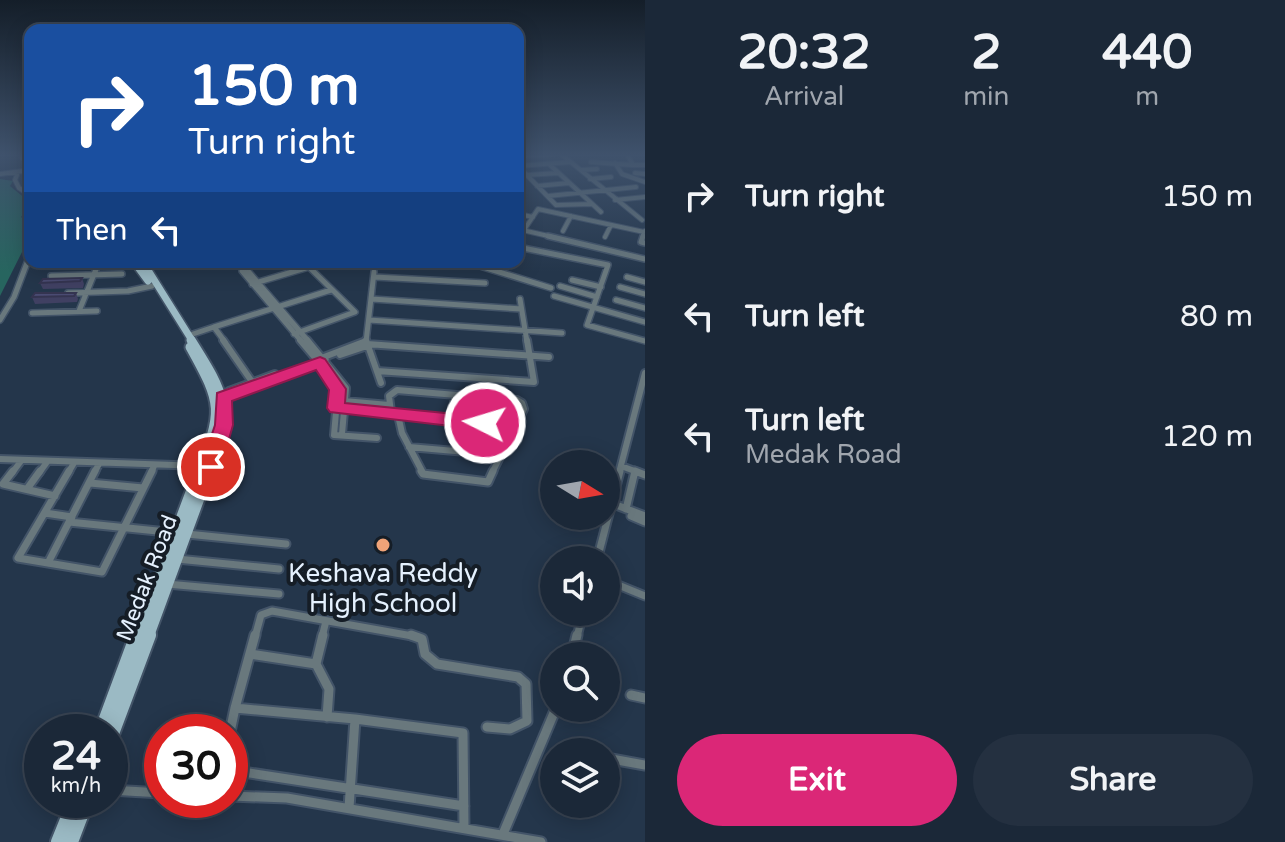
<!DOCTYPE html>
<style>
:root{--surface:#1b2838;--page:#243040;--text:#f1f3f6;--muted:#a0a6ae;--line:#394453;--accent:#db2777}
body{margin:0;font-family:"Varela Round",sans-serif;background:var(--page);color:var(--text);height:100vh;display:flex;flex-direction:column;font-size:30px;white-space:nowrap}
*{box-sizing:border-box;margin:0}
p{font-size:26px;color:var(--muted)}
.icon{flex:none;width:44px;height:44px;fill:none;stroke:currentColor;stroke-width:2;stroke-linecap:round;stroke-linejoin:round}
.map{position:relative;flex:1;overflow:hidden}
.sheet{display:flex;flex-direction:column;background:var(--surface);width:640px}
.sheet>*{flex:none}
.top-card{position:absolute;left:24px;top:24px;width:500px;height:244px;border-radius:16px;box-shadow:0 4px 20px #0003,0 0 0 2px var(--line);background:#1a4fa0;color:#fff;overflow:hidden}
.needle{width:52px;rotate:101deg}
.tools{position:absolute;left:540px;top:450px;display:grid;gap:16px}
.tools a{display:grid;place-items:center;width:80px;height:80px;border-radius:50%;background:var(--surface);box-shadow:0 4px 20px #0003,0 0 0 2px var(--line);font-size:40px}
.speed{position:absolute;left:24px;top:714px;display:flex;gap:16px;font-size:40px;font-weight:700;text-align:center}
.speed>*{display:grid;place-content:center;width:104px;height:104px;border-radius:50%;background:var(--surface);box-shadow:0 4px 20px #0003,0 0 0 2px var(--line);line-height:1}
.speed small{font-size:20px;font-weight:400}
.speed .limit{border:12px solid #d22;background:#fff;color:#111}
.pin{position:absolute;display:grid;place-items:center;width:68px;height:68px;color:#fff;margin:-34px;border:4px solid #fff;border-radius:50%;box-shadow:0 2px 8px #0007}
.me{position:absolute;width:88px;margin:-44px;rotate:275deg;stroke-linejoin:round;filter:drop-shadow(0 0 6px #0008)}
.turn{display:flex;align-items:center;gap:28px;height:168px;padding:0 32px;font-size:36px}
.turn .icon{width:104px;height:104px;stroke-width:2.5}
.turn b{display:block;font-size:56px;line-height:68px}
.then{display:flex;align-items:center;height:76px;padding:0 32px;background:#0003;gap:16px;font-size:30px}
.eta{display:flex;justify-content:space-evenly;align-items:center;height:136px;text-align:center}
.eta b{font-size:48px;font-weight:800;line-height:56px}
.button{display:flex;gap:16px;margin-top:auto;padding:16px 32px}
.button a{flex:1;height:92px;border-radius:48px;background:var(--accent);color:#fff;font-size:32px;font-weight:800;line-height:92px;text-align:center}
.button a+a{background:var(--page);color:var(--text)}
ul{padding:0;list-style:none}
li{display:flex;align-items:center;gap:24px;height:120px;padding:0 32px}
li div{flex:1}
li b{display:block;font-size:30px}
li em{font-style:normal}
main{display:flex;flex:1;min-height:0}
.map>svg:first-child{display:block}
</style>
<main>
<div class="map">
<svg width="645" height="842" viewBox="0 0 645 842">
<rect width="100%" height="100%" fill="#24364b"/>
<!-- water -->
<path fill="#27655f" d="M0 179 13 181 10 186 27 200 28 209 21 217 26 221 29 238 0 296Z"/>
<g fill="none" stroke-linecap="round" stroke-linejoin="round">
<!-- minor-far4 casing -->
<g stroke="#435468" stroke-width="6">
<path id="minor-far4" d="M561 154 642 220
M627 154 633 165H645
M518 156 553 154
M22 158 30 154
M591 162 633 165
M615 163 622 174 645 182
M549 164 601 212
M518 166 556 205 592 204
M518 166 570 162
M581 170 597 169
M18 172 15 180 19 188 30 195
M635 173 645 174
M0 174 30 170
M527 175 558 173
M590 179 611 177
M537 186 569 183
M548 196 636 187
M615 200 645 197
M518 214 533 217
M518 229 557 238
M524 230 538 209 644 232
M563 231 571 216
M605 237 611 225
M642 238 645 231"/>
</g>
<!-- minor-far3 casing -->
<g stroke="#435468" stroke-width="8">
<path id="minor-far3" d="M548 236 645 259
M643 236 641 242 645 243
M518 247 608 265 587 325 645 341
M467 262 551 288
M247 270 242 271 302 342
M247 270 309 342
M51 276 122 274
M375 277 485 283
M627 277 645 282
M572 280 601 287
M252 284 309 267 355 312 294 334
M560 286 597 297
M620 287 645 294
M68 293 128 291 152 286
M554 296 645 322
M372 299 521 309
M520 299 527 342
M616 300 645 308
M79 311 99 262
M32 313 97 311
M0 320 14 297 30 255
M369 320 562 333
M190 335 214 327
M225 342 214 327 331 290
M363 342 366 341
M366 342 374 272"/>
</g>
<!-- minor-far2 casing -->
<g stroke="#435468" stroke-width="10">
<path id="minor-far2" d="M223 340 255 386
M300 340 317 360
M307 340 321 357
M366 340 381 383
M367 344 549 357
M340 355 367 346
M324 357 366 341
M318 358H326L325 362 346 388 342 434
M321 363 338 389 334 435 377 438
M377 371 534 382 527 340
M229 391 275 374
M454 395 455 451
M223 398 320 363
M344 401 389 405
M344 408 391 412
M398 415 515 426
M409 447 501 455
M0 459 203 466
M621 466 640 473
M12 473 21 461
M39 473 47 462
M68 473 74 463
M94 473 99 464
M151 473 154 466
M423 473 402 433 398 415 391 412 389 396 397 390 517 400 522 403 524 409 492 473
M619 473 645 373"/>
</g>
<!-- minor-far1 casing -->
<g stroke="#435468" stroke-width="11">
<path id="minor-far1" d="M13 471 3 484 55 496
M69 471 18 558 102 572 152 471
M421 471 423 474 488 482 493 471
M635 471 645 475
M90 483 143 488
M27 489 40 471
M611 503 645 516
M626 509 635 471
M45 513 72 517
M631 516 645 522
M69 522 177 533
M187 534 286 544
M177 559 279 569
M597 560 620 471
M48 563 95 471
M606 580 645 596
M167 584 279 594
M255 637 261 615 272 611 418 637
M322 637 326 621
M577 637 583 612"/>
</g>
<!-- minor casing -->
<g stroke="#435468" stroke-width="13">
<path id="minor" d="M323 635 316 664 329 689 327 717
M411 635 422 639 425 654 437 664 518 677 526 684 527 721 510 729 487 727
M250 654 316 664
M572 656 577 635
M631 695 645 698
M235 708 255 635
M230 732 235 708 355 719
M606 758 645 765
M230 770 464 806
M110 790 162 793
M230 796 287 798 541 842
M349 808 355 719 463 733 464 827
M503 834 556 708"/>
</g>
<!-- primary-far3 casing -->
<g stroke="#435468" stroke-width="10">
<path id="primary-far3" d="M134 262 148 281
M143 262 193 342"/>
</g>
<!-- primary-far2 casing -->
<g stroke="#435468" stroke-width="13">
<path id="primary-far2" d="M191 340C227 397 233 408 209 473
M190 347C223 406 222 410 198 473"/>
</g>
<!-- primary-far1 casing -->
<g stroke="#435468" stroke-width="15">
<path id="primary-far1" d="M137 637 199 471
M148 637 209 471"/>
</g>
<!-- primary casing -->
<g stroke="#435468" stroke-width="18">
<path id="primary" d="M101 732 137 635
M110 739 149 635
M58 842 75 800
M71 842 87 800"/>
</g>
<!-- minor-far4 -->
<use href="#minor-far4" stroke="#69787d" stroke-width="4"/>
<!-- minor-far3 -->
<use href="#minor-far3" stroke="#69787d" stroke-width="5"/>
<!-- minor-far2 -->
<use href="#minor-far2" stroke="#69787d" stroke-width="6"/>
<!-- minor-far1 -->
<use href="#minor-far1" stroke="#69787d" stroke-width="7"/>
<!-- minor -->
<use href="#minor" stroke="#69787d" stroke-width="9"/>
<!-- primary-far3 -->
<use href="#primary-far3" stroke="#9bbac4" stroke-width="7"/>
<!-- primary-far2 -->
<use href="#primary-far2" stroke="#9bbac4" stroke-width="9"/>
<!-- primary-far1 -->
<use href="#primary-far1" stroke="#9bbac4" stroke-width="11"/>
<!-- primary -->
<use href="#primary" stroke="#9bbac4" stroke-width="14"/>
</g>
<!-- wall -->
<path fill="#404062" d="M82 278 84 284 83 288 43 289 40 283Z
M76 293 78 299 77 302 35 304 32 297Z"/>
<!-- building -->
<path fill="#4a4b72" stroke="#343450" stroke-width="2" d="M82 278 80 281 40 283 43 279Z
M35 293H76L74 296 32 297Z"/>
<!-- sky -->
<linearGradient id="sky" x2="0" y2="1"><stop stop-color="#141e29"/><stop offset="0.57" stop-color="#3f526c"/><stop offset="1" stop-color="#3f526c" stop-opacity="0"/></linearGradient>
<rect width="645" height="272" fill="url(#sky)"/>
<!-- route -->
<path fill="#db2777" stroke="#8e194d" stroke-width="2" d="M320 357 325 359 346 389 345 403 485 417 494 423 485 430 330 412 327 408 329 390 316 370 232 401 233 425 221 467 218 473H204L201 467 215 425 217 393Z"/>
<!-- markers -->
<circle fill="#f0a378" stroke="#151d26" stroke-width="3" cx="383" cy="545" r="8"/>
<g text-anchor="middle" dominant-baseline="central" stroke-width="8" stroke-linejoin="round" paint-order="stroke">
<!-- street labels -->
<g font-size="22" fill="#e5f1fe" stroke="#151d26">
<text transform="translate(147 578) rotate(-69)">Medak Road</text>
</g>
<!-- near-poi labels -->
<g font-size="26" fill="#e5f1fe" stroke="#151d26">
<text x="383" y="573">Keshava Reddy<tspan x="383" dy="30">High School</tspan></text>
</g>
</g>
</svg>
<div class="tools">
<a><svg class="needle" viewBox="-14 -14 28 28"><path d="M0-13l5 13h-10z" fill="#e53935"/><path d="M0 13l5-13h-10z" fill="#a0a6ae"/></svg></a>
<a><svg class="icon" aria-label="sound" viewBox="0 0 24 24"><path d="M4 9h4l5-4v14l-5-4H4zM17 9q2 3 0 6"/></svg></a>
<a><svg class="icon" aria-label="search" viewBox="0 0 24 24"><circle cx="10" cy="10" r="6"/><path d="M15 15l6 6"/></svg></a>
<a><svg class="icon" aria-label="layers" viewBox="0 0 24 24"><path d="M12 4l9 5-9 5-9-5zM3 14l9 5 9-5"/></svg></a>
</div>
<div class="speed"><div>24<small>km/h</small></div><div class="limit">30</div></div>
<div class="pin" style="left:211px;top:467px;background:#d93025"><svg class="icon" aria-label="arrive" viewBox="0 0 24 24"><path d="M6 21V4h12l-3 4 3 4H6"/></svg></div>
<svg class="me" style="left:485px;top:423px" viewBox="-20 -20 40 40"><circle r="17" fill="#db2777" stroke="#fff" stroke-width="3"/><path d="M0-11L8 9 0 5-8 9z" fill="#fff"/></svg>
<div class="top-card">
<div class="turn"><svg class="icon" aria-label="right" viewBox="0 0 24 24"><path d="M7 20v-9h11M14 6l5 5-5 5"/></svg><div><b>150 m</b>Turn right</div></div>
<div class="then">Then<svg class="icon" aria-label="left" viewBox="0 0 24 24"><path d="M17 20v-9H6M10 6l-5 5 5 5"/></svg></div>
</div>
</div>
<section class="sheet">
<div class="eta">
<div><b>20:32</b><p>Arrival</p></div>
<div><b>2</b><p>min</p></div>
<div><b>440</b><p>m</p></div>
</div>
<ul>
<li><svg class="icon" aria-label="right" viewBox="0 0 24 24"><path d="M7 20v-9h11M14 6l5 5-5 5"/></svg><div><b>Turn right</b></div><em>150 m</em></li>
<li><svg class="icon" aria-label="left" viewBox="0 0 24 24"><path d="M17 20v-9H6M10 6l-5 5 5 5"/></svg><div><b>Turn left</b></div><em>80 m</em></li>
<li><svg class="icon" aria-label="left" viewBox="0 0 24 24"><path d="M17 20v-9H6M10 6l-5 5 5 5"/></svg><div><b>Turn left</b><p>Medak Road</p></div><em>120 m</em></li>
</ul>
<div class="button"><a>Exit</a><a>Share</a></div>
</section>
</main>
